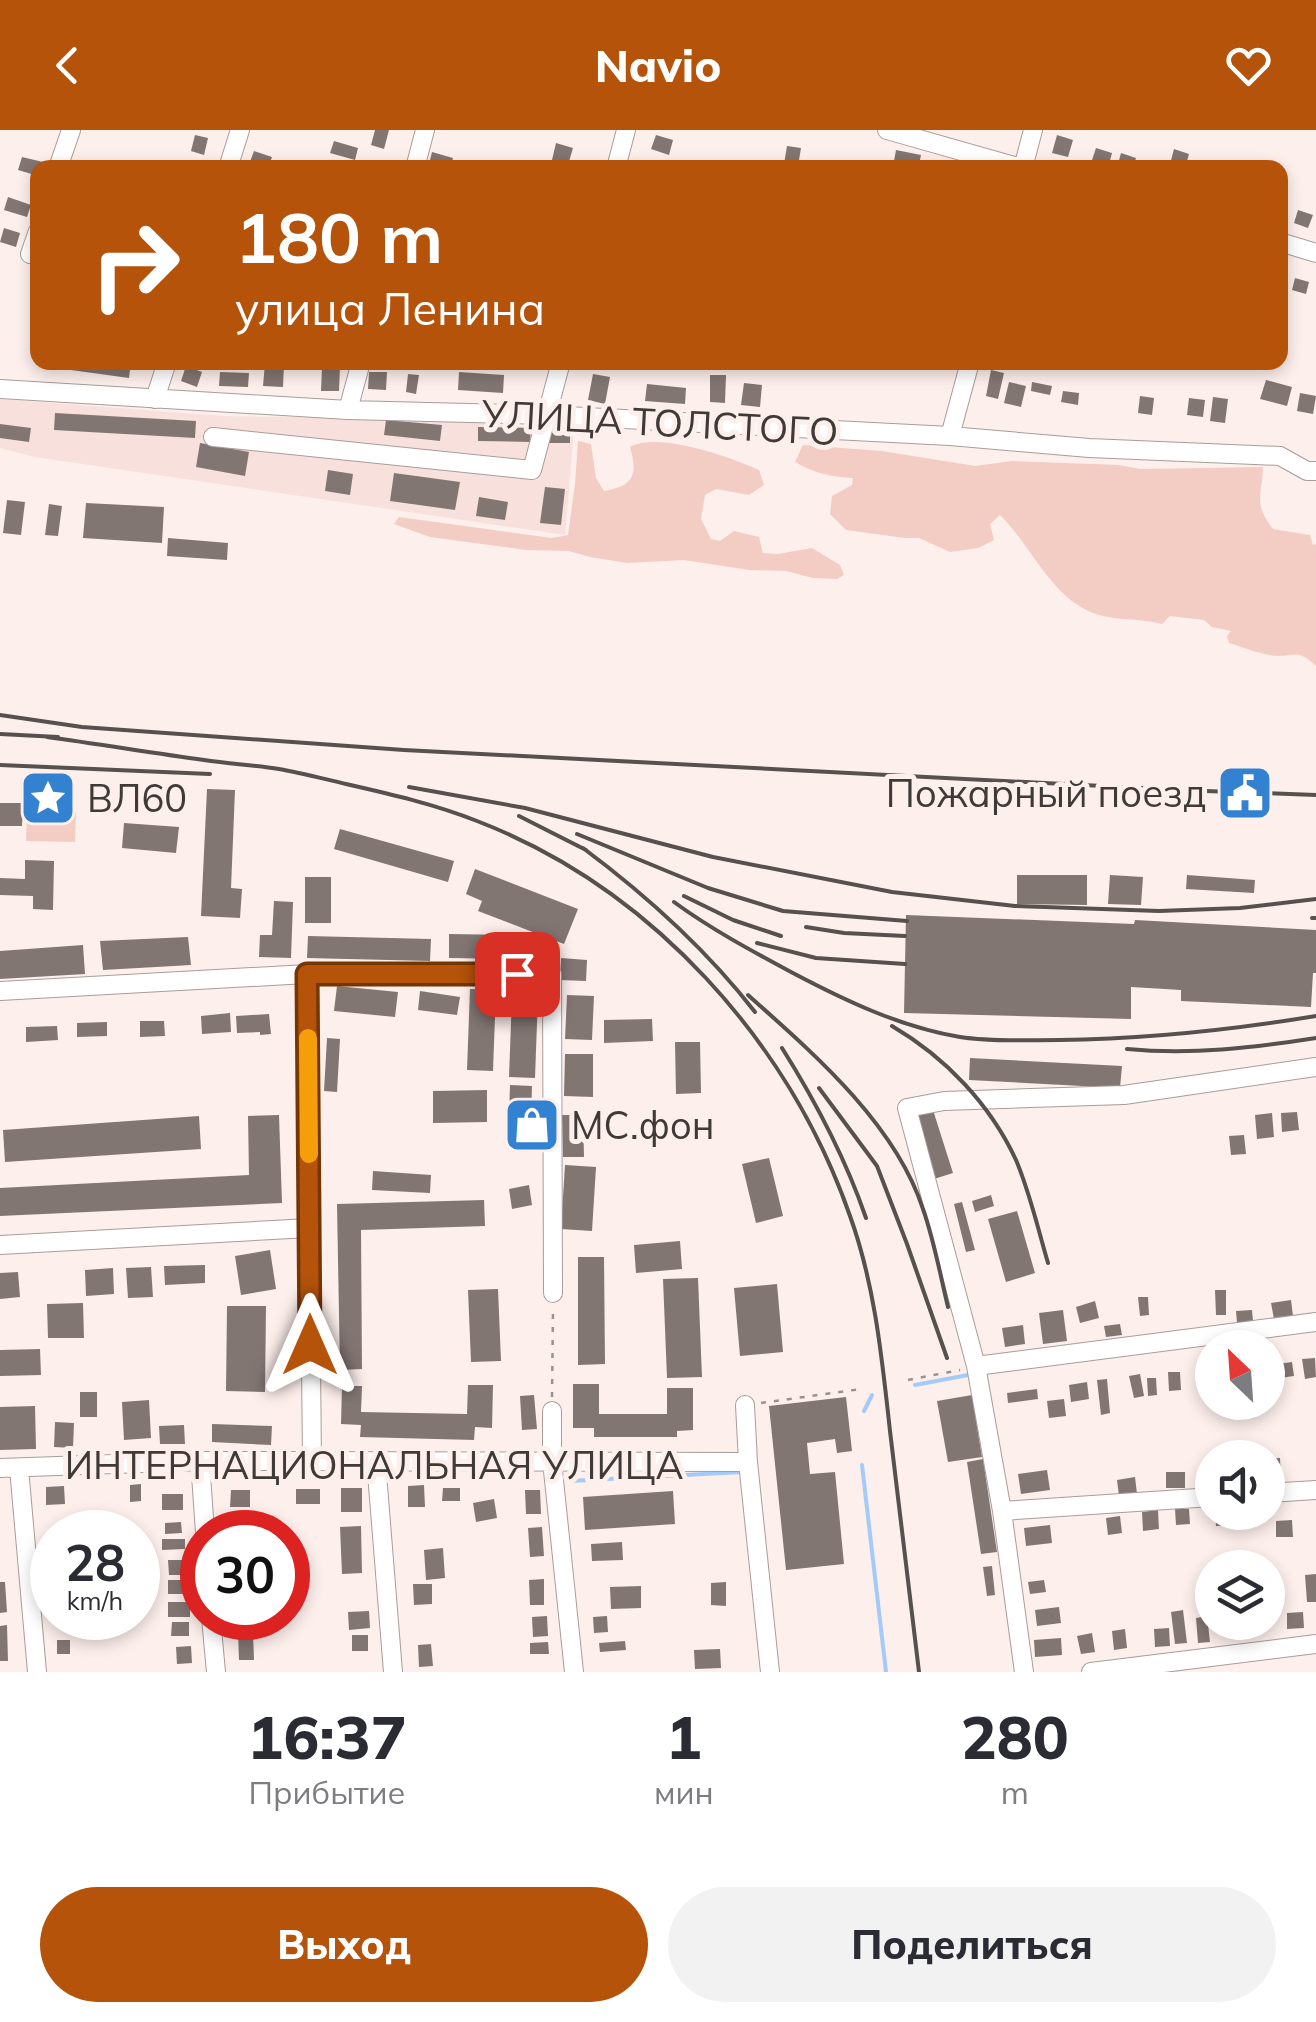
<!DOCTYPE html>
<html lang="ru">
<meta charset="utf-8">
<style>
:root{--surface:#fff;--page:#f2f2f3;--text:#2b2b33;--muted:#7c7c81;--accent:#b45309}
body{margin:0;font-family:Mulish,sans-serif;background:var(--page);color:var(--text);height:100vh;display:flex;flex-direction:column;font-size:38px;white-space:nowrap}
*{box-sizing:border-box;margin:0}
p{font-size:32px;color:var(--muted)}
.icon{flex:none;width:55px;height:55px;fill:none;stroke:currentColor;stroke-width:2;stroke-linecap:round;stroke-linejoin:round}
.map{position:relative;height:1542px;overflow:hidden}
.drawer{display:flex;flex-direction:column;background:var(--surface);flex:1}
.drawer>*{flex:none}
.guide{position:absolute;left:30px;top:30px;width:1258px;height:210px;border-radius:20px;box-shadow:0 5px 15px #0003;background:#b45309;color:#fff;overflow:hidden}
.needle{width:65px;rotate:335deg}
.controls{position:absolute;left:1195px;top:1200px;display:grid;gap:20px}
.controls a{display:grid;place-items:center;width:90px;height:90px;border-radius:50%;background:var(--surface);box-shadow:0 5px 15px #0003;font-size:50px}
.speed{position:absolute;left:30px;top:1380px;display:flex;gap:20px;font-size:50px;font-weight:700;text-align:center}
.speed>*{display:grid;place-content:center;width:130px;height:130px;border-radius:50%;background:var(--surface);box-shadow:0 5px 15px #0003;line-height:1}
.speed small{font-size:25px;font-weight:400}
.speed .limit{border:15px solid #d22;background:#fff;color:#111}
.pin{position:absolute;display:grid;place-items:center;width:85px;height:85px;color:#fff;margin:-42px;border-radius:20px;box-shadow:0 5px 15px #0006}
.me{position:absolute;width:110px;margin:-55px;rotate:0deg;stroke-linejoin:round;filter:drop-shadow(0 0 8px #0008)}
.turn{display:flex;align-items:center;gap:35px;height:210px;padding:0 40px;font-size:45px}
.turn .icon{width:130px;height:130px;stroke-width:2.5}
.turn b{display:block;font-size:70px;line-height:85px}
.eta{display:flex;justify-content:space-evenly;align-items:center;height:170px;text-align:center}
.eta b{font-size:60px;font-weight:800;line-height:70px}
.action{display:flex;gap:20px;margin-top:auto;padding:20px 40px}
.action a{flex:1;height:115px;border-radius:60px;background:var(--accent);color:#fff;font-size:40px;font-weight:800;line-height:115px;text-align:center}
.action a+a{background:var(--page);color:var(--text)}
header{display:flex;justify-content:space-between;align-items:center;height:130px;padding:0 40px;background:var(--accent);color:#fff;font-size:45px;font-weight:800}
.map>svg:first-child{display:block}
</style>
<header><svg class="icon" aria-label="back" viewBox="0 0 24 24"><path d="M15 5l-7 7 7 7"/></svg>Navio<svg class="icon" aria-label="heart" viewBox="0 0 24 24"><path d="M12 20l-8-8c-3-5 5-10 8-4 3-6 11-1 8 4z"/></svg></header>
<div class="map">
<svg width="1316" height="1542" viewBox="0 0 1316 1542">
<rect width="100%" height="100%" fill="#fdefec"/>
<!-- built -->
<path fill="#f8e1dc" d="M0 269 225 286 416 289 574 300 565 405 35 327 0 318Z"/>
<!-- green -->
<path fill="#f3cdc4" d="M578 311 591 314 596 348 604 361C634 356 638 345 630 317 657 301 731 327 759 340L764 355 749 365 716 359 705 365 701 389 711 409 720 411 734 401 759 407 763 423 778 424 812 418 840 435 844 445 837 449 813 448 786 441 749 440 684 430 627 433 590 427 569 421 526 420 430 407 394 394 399 387 552 408 568 405 575 354Z
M803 315 882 321 975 336 1012 331 1119 335 1140 339 1263 337C1262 367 1253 373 1273 399L1310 405 1313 415 1316 414V536C1296 516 1293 529 1270 525 1256 523 1243 517 1229 513L1227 506 1231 501 1212 497 1204 490 1170 486 1162 494C1141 488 1119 491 1099 485 1052 471 1032 416 1000 385L990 394 994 410 978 418 950 422 919 408H905L846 400 830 384 832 366 852 355 853 348C832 347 813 343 795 332Z
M27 682 76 683 75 712 26 711Z"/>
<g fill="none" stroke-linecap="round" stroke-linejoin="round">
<!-- stream -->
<path stroke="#a4cbf8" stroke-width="4" d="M915 1255 968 1245
M864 1281 872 1265
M862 1335 886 1542
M570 1351 742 1342"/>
</g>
<!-- building -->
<path fill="#827673" d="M375 0H389L384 19 371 15Z
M195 5 208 8 204 25 191 21Z
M656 5 673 10 669 25 651 19Z
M1057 5 1073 10 1068 27 1052 23Z
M334 11 358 18 355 30 330 23Z
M556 13 573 18 568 35 552 30Z
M787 16 801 18 798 36 784 34Z
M1096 18 1112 23 1108 38 1090 36Z
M1174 19 1189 24 1185 38H1169Z
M896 20 921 25 919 35 894 31Z
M254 21 272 27 268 38 248 37Z
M432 22 453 28 450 38H428Z
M1121 23 1136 28 1133 38H1117Z
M22 27 43 32 42 38H38V46L18 40Z
M8 67 31 75 27 87 4 80Z
M1298 80 1313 85 1308 98 1294 93Z
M4 98 20 103 16 117 0 112Z
M1295 148 1309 152 1306 164 1292 160Z
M72 232H131L129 248 71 240Z
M265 233 284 234 283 257 263 256Z
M186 236 202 242 197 257 181 251Z
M322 237H340L339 261H321Z
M991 240 1004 243 998 269 986 266Z
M220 242 249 243 248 257 219 256Z
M369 242H387L386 260 368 259Z
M459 242 504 245 503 263 458 260Z
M408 244 419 245 416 264 406 262Z
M593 244 610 247 605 274 588 270Z
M710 245H726L725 273 710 272Z
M1266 250 1292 257 1287 276 1260 269Z
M1009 252 1026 256 1021 277 1004 273Z
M1032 252 1052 256 1050 265 1031 261Z
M744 253 762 255 760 277 741 275Z
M647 254 686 258 685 274 645 271Z
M1063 261 1079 263 1078 275 1061 272Z
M1300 263 1316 266 1313 284 1297 281Z
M1140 266 1154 268 1152 285 1138 283Z
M1213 267 1228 269 1225 293 1210 291Z
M1189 268 1205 270 1203 287 1187 285Z
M55 283 196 291 195 308 54 300Z
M386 290 442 295 440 311 384 305Z
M0 294 31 298 29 312 0 308Z
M478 297 531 298 530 312 478 311Z
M545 301H570V313H545Z
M200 313 249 322 245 346 196 337Z
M328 340 353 344 350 365 325 361Z
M394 343 460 352 455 380 390 371Z
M545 357 565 359 561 395 540 393Z
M479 367 508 372 505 390 476 386Z
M7 370 25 372 21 405 3 403Z
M86 373 164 377 162 413 83 408Z
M49 374 62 376 58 406 45 405Z
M168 408 228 413 227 430 167 426Z
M207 659 235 660 231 758 242 759 240 788 201 786Z
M0 673H23L22 696H0Z
M124 693 179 697 176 723 122 718Z
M340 699 454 731 448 752 334 719Z
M25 730 54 731 53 780 33 779V766L0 765V748L25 749Z
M475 739 578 779 564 814 478 781 482 771 466 764Z
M1017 745H1087V775L1017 774Z
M1110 745 1143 747 1141 775 1108 774Z
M1187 745 1255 750 1254 763 1186 759Z
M305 747H331V793H305Z
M274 771 293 772 291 828 259 827 260 805H272Z
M906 785 1134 794 1135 790 1316 800V843H1313L1311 877 1181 871V860L1131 857V889L904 883Z
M449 804 511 805V829L449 828Z
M308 806 431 809 430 831 307 828Z
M188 807 191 835 103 840 100 811Z
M83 815 85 844 0 849V821Z
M561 828 587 830 586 851 560 850Z
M337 856 398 862 395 887 334 881Z
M470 859 496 860 493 941 467 940Z
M420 861 460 867 457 885 418 880Z
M512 865 538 866 535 948 509 947Z
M567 865 594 866 592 910 565 909Z
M230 883 231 902 202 904 201 886Z
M269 884 271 904 260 905V902L237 903 236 886Z
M652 889 653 911 604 913V890Z
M140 891H164L165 906 140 907Z
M107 892V906L77 907V893Z
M57 896 58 910 26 912V897Z
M327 908 340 909 337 962 324 961Z
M675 912H700L701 963 676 964Z
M565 924H593V967L564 966Z
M970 928 1122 936 1120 958 969 950Z
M510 955 532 956 530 1018 508 1017Z
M487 960V992L433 993V961Z
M933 980 953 1043 934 1049 916 985Z
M1297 982 1299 1000 1282 1002 1281 983Z
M1272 983 1274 1007 1257 1009 1255 985Z
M279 985 282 1073 0 1086V1058L249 1045 248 986Z
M562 985H583L584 1027H563Z
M199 986 201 1019 5 1032 3 1000Z
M1244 1005 1246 1024 1231 1025 1229 1006Z
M769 1028 783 1086 756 1093 742 1034Z
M565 1035 596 1037 592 1101 561 1099Z
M373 1041 431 1045 430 1063 372 1060Z
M529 1055 532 1075 512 1079 509 1059Z
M991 1065 994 1076 975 1082 972 1071Z
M484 1070 485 1096 361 1100 362 1239 340 1240 337 1074Z
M962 1072 975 1120 966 1122 954 1074Z
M1017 1081 1035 1143 1006 1152 988 1089Z
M680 1111 682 1139 636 1143 634 1115Z
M270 1120 276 1159 241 1165 235 1126Z
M578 1127H604L605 1234 578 1235Z
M205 1135V1153L165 1155 164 1136Z
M151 1137 153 1167 128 1168 126 1138Z
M113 1138 114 1164 86 1166 85 1140Z
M18 1142 20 1167 0 1169V1143Z
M698 1148 702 1247 667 1248 663 1149Z
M777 1154 783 1222 740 1226 734 1158Z
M498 1159 501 1231 471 1232 468 1160Z
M1215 1160H1226V1185H1216Z
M1138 1167H1148L1149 1185 1140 1186Z
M1291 1170 1293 1186 1274 1189 1271 1173Z
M1095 1171 1099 1188 1080 1193 1076 1177Z
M83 1173 84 1208H48L47 1174Z
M227 1176H266L265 1262 226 1261Z
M1063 1180 1067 1211 1043 1214 1039 1183Z
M1252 1180 1253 1191 1237 1193 1236 1181Z
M1120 1194 1122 1205 1106 1207 1104 1196Z
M1023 1195 1025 1214 1005 1217 1002 1198Z
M40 1219 41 1245 0 1246V1220Z
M1315 1228 1316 1247 1305 1249 1302 1229Z
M1292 1232 1294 1246 1280 1248 1278 1234Z
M1168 1242H1180L1181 1260 1169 1261Z
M1140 1244 1144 1266 1134 1268 1129 1246Z
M1147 1248H1156L1157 1265 1148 1266Z
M1107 1249 1110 1283 1101 1285 1097 1250Z
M1087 1252 1089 1269 1071 1272 1069 1255Z
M573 1254H599V1284H667V1258H693V1300L677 1301V1307H594V1298H573Z
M468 1255H493L492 1298 475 1297 474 1310 360 1307 361 1295 341 1294 342 1256H362L361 1282 467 1284Z
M1037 1259 1038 1269 1008 1273 1007 1263Z
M80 1262H97V1287H80Z
M534 1265 537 1299 522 1300 520 1266Z
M972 1265 982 1327 948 1332 937 1271Z
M846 1267 852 1321 837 1323 835 1309 807 1313 810 1344 835 1342 844 1434 786 1440 769 1276Z
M1064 1269 1066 1286 1049 1288 1047 1271Z
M149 1270 151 1308 124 1310 122 1272Z
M35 1276 36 1319 0 1320V1277Z
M55 1292 74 1293 73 1318 54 1317Z
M212 1294 272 1296 271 1315 212 1312Z
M184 1295 185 1314H160L159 1296Z
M1280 1328 1281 1350 1268 1351V1329Z
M983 1329 997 1422 981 1424 967 1332Z
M1047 1340 1050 1360 1021 1364 1018 1344Z
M1166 1342H1185V1358H1166Z
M1135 1347 1137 1364 1119 1366 1117 1350Z
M141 1354V1371L130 1372V1355Z
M424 1355 425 1377H408V1356Z
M64 1356 65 1374 46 1375V1357Z
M341 1358H362V1382H341Z
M443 1358H460V1371H442Z
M296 1359H320V1374H296Z
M231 1360H250V1377H230Z
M525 1360H540L541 1384H526Z
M673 1361 675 1394 585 1400 583 1367Z
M162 1364H183V1380H162Z
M494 1369 497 1388 476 1392 473 1373Z
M1175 1379H1189L1190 1394 1176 1395Z
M1158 1380 1159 1399 1143 1401 1142 1382Z
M1215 1382H1232L1233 1395 1216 1396Z
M111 1383 112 1402H94L93 1384Z
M1120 1386 1122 1403 1108 1405 1106 1388Z
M1292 1390 1293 1407H1276V1391Z
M181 1392 182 1403 165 1404V1393Z
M1050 1395 1052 1413 1026 1416 1024 1398Z
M361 1396 362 1443 342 1444 340 1397Z
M542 1397 544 1426 530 1427 528 1398Z
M162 1409H185V1419L162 1420Z
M622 1412 623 1430 592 1431 591 1414Z
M443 1418 445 1448 426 1450 424 1420Z
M168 1430H185V1445H169Z
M992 1436 995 1465 987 1466 983 1437Z
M1316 1444V1472H1307L1305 1445Z
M544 1449V1475H530L529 1450Z
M168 1450H187V1464H168Z
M1044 1450 1046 1462 1030 1464 1028 1452Z
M0 1452H5L7 1482 0 1483Z
M726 1452V1476L711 1475V1453Z
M413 1454H432V1474L414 1475Z
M641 1456V1478L611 1479 610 1457Z
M168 1472H190V1487H168Z
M1059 1477 1061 1493 1037 1496 1035 1480Z
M1183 1480 1187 1513 1175 1514 1171 1482Z
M369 1481 370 1498 349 1500 348 1482Z
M1303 1482 1304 1498 1287 1499V1483Z
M547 1486 548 1506 533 1507 532 1487Z
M607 1486 608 1502 594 1503 593 1487Z
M1207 1486 1210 1512 1198 1513 1196 1488Z
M172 1492H189V1506H171Z
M1223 1492H1253V1502L1224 1504Z
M7 1495 8 1531H0V1496Z
M1169 1498 1170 1516 1155 1517 1154 1499Z
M1125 1499 1127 1518 1114 1520 1112 1501Z
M238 1502H253L254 1530H239Z
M1092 1503 1095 1522 1081 1524 1077 1506Z
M352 1505H368V1521H352Z
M1061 1508 1062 1525 1035 1527 1034 1510Z
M57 1510H70V1524H57Z
M625 1511 626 1520 600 1522 599 1513Z
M548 1512 549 1524H530V1513Z
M431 1514 433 1536 419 1537 418 1515Z
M191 1516 192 1533 177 1534 176 1517Z
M720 1519 721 1538 695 1539 694 1520Z"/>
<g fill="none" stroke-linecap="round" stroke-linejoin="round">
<!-- minor casing -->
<g stroke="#a99c99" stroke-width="20">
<path id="minor" d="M887 0 1021 38
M58 38 71 0
M228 38 240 0
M415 38 425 0
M616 38 626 0
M1023 38 1033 0
M1280 112 1316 123
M30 124 38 101
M0 259 348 280 547 285 950 306 1089 318 1280 326 1307 341H1316
M155 269 167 232
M348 280 361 232
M950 306 970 232
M213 307 532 340 561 232
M307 844 312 1331
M0 861 307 844H552L553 1163
M0 1115 309 1098
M976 1236 1316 1192
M745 1275 748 1332 770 1542
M552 1281V1331L574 1542
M200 1331 205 1402
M376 1331 393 1542
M0 1338 200 1331 748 1332
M19 1338 37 1542
M1268 1363 1316 1360
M1002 1381 1212 1367
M211 1488 216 1542
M1024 1542 1002 1381 976 1236 907 978 944 971 1124 965 1316 937
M1091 1542 1316 1514"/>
</g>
<!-- path -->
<path stroke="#9a918e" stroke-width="2.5" stroke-dasharray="5 8" stroke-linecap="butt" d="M908 1250 960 1240
M552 1267 553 1180
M761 1273 861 1259"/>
<!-- minor -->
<use href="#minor" stroke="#fff" stroke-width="18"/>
<!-- rail -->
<path stroke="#56504e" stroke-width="4" d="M0 585 82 597 404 620 1179 660 1316 665
M0 604 58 607
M47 607C99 614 152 623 204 630 229 634 254 635 279 639 302 643 324 649 346 654 390 664 434 674 477 691 651 758 789 911 850 1086 875 1155 882 1229 890 1301 900 1382 910 1462 919 1542
M0 635 210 644
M409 657 525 678 713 727 892 762 1015 776 1159 781 1240 778 1316 769
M519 686 586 720
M577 704 708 758 783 781 907 791
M583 718C646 765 706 819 755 882
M684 766 733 790 781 806
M674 772C711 799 750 820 791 842 844 870 900 897 960 907 992 912 1027 910 1059 910 1146 909 1231 900 1316 886
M1312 788H1316
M806 797 844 803 905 806
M757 813 816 828 905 834
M748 865C813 923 895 993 923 1079 934 1110 940 1144 948 1177
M892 896C945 927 990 974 1016 1030 1030 1063 1038 1099 1048 1133
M782 918C816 972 845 1027 866 1088
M1127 919C1191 925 1253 918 1316 908
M819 958 877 1036 907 1114 947 1228"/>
</g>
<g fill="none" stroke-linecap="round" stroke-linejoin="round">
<!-- route casing -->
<g stroke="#753606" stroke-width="25">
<path id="route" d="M310 1215 307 844H517"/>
</g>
<!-- route -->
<use href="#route" stroke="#b45309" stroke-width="18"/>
<!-- slow -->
<path stroke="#f59e0b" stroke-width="18" d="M308 908 309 1024"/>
</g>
<!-- icons -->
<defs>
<g id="civic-square" transform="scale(2.875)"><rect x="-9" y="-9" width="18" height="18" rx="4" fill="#3381d1" stroke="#fdefec"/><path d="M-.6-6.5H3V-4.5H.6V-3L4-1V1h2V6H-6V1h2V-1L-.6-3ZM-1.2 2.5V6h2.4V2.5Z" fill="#fff"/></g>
<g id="sight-square" transform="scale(2.875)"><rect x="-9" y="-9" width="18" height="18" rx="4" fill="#3381d1" stroke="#fdefec"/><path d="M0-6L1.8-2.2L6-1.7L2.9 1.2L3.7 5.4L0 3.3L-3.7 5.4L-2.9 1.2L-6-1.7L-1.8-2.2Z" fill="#fff"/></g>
<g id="shop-square" transform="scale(2.875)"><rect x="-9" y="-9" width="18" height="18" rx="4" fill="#3381d1" stroke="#fdefec"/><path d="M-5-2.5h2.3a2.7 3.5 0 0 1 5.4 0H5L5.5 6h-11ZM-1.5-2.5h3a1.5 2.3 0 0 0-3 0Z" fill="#fff"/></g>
</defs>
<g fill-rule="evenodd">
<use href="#civic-square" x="1245" y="663"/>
<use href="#sight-square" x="48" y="668"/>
<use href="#shop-square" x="532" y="995"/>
</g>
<g text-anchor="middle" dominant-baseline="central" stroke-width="10" stroke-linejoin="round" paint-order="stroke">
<!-- street labels -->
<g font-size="38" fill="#3f3a38" stroke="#fdefec">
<text transform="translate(660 292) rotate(3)">УЛИЦА ТОЛСТОГО</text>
<text x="374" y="1335">ИНТЕРНАЦИОНАЛЬНАЯ УЛИЦА</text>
</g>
<!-- poi labels -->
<g font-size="38" fill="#3f3a38" stroke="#fdefec" text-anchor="start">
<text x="1206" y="663" text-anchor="end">Пожарный поезд</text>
<text x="87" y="668">ВЛ60</text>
<text x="571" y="995">МС.фон</text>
</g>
</g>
</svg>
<div class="controls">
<a><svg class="needle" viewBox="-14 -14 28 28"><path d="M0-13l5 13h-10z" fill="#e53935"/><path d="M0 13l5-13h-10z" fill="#7c7c81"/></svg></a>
<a><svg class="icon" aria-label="sound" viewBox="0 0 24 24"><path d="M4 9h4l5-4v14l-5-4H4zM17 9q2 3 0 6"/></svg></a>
<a><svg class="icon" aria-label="layers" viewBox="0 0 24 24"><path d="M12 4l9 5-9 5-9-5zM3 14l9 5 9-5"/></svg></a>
</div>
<div class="speed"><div>28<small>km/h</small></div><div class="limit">30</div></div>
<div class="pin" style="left:517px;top:844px;background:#d93025"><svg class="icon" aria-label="arrive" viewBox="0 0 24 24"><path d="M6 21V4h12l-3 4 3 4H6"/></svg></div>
<svg class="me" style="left:310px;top:1215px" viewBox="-20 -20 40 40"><path d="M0-17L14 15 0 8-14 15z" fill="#b45309" stroke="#fff" stroke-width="4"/></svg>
<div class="guide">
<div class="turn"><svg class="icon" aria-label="right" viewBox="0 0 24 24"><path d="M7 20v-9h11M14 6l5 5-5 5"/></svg><div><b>180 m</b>улица Ленина</div></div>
</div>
</div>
<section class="drawer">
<div class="eta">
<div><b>16:37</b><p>Прибытие</p></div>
<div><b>1</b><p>мин</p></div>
<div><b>280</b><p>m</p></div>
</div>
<div class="action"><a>Выход</a><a>Поделиться</a></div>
</section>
